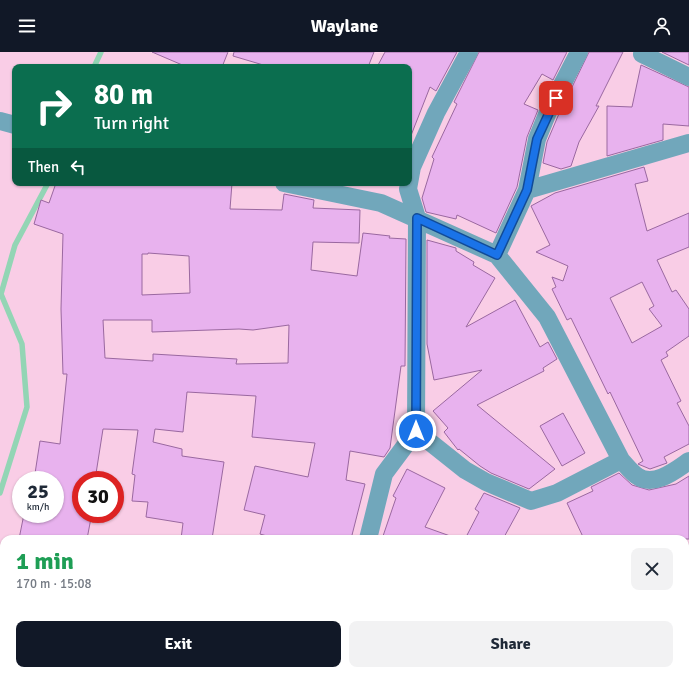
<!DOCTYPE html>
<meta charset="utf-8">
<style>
:root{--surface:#fff;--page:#f2f2f3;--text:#1f2937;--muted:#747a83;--accent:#111827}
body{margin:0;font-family:Signika,sans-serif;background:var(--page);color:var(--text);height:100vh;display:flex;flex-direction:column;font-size:15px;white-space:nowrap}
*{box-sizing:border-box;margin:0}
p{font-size:13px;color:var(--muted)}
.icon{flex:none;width:22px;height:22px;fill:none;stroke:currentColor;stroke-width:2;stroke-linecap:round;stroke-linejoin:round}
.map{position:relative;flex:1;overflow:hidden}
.panel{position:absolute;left:0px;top:483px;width:689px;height:140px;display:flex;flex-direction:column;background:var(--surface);border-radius:12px 12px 0 0;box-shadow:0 1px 3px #0004}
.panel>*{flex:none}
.guide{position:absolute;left:12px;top:12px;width:400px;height:122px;border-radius:8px;box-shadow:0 1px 3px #0004;background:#0b6e4f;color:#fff;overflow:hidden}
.speed{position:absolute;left:12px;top:419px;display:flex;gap:8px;font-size:20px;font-weight:700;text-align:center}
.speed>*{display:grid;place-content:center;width:52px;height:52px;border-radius:50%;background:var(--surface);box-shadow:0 1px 3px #0004;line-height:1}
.speed small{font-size:10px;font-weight:400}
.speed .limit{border:6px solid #d22;background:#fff;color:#111}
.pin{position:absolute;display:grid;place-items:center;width:34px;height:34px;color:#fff;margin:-17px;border-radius:8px;box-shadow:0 2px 6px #0006}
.me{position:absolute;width:44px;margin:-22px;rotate:0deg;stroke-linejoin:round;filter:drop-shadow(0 0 3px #0008)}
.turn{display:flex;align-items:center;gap:14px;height:84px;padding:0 16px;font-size:18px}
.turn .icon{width:52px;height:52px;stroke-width:2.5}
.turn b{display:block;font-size:28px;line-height:34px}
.then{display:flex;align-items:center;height:38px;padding:0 16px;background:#0003;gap:8px;font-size:15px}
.round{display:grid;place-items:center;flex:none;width:42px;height:42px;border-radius:8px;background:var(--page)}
.head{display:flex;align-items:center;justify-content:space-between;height:68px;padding:0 16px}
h1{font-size:24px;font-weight:700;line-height:30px;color:#1e9e55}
.action{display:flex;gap:8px;margin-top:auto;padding:8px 16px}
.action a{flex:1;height:46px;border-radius:8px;background:var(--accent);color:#fff;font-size:16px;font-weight:700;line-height:46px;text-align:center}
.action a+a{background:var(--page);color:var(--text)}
header{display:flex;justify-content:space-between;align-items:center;height:52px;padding:0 16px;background:var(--accent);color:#fff;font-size:18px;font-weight:700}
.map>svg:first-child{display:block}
</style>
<header><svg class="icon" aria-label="menu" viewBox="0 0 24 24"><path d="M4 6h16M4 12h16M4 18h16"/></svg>Waylane<svg class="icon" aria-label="person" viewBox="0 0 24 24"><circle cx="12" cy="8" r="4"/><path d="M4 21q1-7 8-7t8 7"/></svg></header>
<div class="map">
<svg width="689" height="623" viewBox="0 0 689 623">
<rect width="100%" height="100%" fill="#f9cde6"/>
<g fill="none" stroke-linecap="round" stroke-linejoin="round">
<!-- stream -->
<path stroke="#93d5b5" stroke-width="5.5" d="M94 15 101 0
M0 441 27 355 22 292 1 242 15 193 48 131
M685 579H689
M0 595 4 594"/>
</g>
<!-- building -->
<path fill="#e8b2ee" stroke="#9a68a0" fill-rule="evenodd" d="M152 0H228L222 15H187Z
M234 0H374L368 15H270L233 4Z
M385 0H457L436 39 430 35 410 86 409 15H377Z
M479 0H567L553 28 542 22 524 52 538 58 527 85 517 135 496 181 457 163 456 167 426 160 422 146 434 107 432 105 457 52 454 50Z
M589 0H623L596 54H599L579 90 571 114 561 117 543 111 547 90 558 64Z
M662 0H689V13Z
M641 13 689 35V74L663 72V88L607 104V54L632 55Z
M644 115 648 129 635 132 647 179 689 161V195L657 208 672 240 676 238 689 257V284L666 300 668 304 661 308 681 349 677 351 689 374V392L664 405 667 411 650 417 638 412 643 409 610 340 608 342 571 266 567 268 552 237 556 235 552 225 563 229 568 214 536 200 550 193 531 154 555 141ZM642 230 654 254 649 257 662 274 632 291 610 246Z
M56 131H232L230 157 282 158 284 142 314 148 313 156 360 158 359 191 313 190 311 218 357 224 363 181 390 184 389 186 406 187 405 314H401L390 396 384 405 350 399 346 428 365 432 351 487H277L260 482 265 463 244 458 255 414 308 425 315 391 252 385 256 344 187 340 183 380 155 377 153 390 182 397V404L224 410 212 487H181L183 471 146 465 148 450 132 449 135 423 132 422 138 378 103 377 95 428H81V464L91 466 87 487H19L24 462H55V428H34L40 389 60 392 67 322H63L61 257 63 182 34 172 41 148 49 151ZM148 201 189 204 190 241 142 243V202H148ZM103 268H152V280L239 277 253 278 289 273 288 311 236 312 237 307 153 302V309L105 306Z
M427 188 456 196V199L474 210 473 213 495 226 466 275 515 248 540 295 548 290 557 307 543 316 544 319 477 353 555 417 529 437 491 421 480 414 459 397 458 398 444 380 448 376 433 359 482 318 434 328 427 292Z
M563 361 585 401 562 414 540 374Z
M407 417 445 436 425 475 453 485 452 487H382L396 446 393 444Z
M619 421 632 433 649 438 676 432 689 424V487H584L567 451 593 439 591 435Z
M484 441 520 456 503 487H465L479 460 475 457Z"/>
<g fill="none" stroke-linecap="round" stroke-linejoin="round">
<!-- minor -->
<path stroke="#71a7bb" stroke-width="18" d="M642 2 689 25
M0 69 15 73
M284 131 381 151 497 203 547 265 621 408C626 413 631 420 637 424 654 436 676 418 689 409
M527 138 689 91
M497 203 527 138 537 87 548 60 579 0
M416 379 465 418 486 430 531 449 557 441 621 408
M368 487 384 422 416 379 417 166 408 137 412 115 436 61 469 0"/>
</g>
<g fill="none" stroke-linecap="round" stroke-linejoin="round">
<!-- route casing -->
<g stroke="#114b97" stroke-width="10">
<path id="route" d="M416 379 417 166 497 203 527 138 537 87 556 46"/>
</g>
<!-- route -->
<use href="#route" stroke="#1a73e8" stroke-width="7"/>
</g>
</svg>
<div class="speed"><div>25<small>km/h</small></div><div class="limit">30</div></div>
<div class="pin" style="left:556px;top:46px;background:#d93025"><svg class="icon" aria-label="arrive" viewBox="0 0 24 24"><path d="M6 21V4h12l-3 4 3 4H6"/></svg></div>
<svg class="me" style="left:416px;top:379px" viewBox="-20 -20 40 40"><circle r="17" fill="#1a73e8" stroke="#fff" stroke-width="3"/><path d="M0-11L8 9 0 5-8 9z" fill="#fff"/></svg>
<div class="guide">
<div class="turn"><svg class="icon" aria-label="right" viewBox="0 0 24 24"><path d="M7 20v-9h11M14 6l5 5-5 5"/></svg><div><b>80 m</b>Turn right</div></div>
<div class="then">Then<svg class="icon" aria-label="left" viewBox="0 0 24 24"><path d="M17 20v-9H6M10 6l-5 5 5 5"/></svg></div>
</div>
<section class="panel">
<div class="head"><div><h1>1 min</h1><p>170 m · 15:08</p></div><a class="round"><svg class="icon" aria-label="close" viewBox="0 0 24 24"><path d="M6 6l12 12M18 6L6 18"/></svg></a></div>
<div class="action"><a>Exit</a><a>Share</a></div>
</section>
</div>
